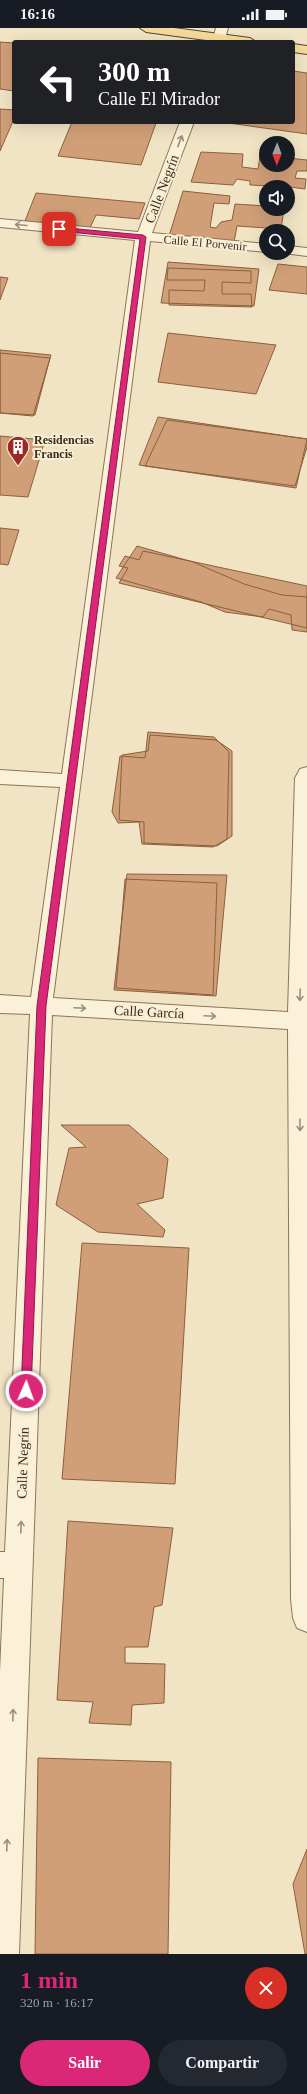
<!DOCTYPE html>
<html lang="es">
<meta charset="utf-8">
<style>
:root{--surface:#171b24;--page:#242831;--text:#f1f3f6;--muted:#9ea1a6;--accent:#db2777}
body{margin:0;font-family:"Times New Roman",serif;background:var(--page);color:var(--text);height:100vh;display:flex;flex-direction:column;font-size:15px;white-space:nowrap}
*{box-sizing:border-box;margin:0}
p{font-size:13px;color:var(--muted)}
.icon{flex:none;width:22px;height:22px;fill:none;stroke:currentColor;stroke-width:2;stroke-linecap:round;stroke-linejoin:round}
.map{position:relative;height:1926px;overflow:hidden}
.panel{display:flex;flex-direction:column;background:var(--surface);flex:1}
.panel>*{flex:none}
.guide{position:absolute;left:12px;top:12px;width:283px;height:84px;border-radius:4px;box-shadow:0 4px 16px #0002;background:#202124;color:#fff;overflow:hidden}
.needle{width:26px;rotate:181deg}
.controls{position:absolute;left:259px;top:108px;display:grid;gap:8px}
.controls a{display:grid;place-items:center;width:36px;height:36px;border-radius:50%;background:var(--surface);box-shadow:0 4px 16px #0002;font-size:20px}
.pin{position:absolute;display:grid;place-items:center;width:34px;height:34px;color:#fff;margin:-17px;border-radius:8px;box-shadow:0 2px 6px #0006}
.me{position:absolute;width:44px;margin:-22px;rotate:2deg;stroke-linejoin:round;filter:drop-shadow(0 0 3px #0008)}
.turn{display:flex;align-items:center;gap:14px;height:84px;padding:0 20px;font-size:18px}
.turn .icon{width:52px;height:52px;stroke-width:2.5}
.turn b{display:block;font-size:28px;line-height:34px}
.round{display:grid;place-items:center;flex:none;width:42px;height:42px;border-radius:21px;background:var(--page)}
.overview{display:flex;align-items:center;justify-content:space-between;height:68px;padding:0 20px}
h1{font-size:24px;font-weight:600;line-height:30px;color:var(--accent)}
.cta{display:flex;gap:8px;margin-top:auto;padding:8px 20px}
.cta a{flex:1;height:46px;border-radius:24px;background:var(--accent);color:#fff;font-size:16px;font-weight:600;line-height:46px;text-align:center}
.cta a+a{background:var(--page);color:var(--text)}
.status{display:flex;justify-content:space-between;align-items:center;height:28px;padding:0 20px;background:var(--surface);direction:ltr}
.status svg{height:11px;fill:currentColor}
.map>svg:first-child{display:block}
</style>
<div class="status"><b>16:16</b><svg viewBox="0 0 49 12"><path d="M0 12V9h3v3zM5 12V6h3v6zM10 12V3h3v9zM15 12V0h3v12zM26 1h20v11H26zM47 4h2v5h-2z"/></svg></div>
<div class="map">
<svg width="307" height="1926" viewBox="0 0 307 1926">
<rect width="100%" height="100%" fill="#f0e4c4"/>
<!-- building -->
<path fill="#d09f78" stroke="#8c5f3e" d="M0 14 14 15V63L0 61Z
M293 43 307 45V106L221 94H293Z
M0 81 14 82V91L0 123Z
M72 94H147L156 95 141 137 58 128Z
M201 124 243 126 242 139 258 141 260 128H266V137H288V130L307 132V143H297L295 150 306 151 305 161 290 159V164H288V159L250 157V153L237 151 233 157 191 154Z
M183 163 230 168 229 176 214 175 210 199 216 200 221 194 232 192 235 176 266 178V181H284L281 201 237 198 234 214 169 208Z
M36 165 145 175 139 191 96 187 88 204 25 193Z
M168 234 259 241 254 278 161 275Z
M278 236 307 239V266L269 262Z
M168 240 251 243V255L222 254V266H251L252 279 169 277V262L204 263 205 252H167Z
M0 249 8 250 0 272Z
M168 305 276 317 256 366 158 354Z
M0 322 51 327 33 388 0 385Z
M0 325 50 330 35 387 0 385Z
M158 389 307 411 296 460 139 437Z
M167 392 307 411V419L295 458 145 438Z
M0 408 45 412 28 469 0 467Z
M0 500 19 502 8 537 0 536Z
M137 518 193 534 244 556 282 567 307 569V604L292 602 291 587 269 581 263 589 225 584 201 574 116 550Z
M143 523 307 558V600L119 555 128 540 119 538 125 528 139 532Z
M148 704 214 709 229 724 227 811 213 819 142 816 139 794 118 795 112 784 120 728 145 730Z
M150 707 216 712 232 723V808L217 818 144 815V794L119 792 122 727 148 723Z
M127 846 227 847 216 968 114 962Z
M125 851 217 855 213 967 116 960Z
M61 1097H129L168 1131 163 1170 137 1176 165 1202 163 1209 98 1204 56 1177 69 1120 86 1119Z
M82 1215 189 1220 175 1456 62 1451Z
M68 1493 173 1500 162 1577 154 1579 148 1619H125V1635L165 1636 164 1675 132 1677 131 1697 89 1695 93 1674 57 1672Z
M38 1730 171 1734 168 1926H35Z
M307 1821V1926H305L293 1856Z"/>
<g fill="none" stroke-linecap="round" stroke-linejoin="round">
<!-- minor casing -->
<g stroke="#8c7559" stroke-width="2">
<path id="minor" d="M216 0H228L224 14H212Z
M180 94H194L152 205 266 216V224L150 213 53 970 288 984 295 750 300 741 307 739V1604L297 1600 293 1590 291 1571 288 1001 52 987 19 1926H0V1644L4 1550H0V1524H5L30 986 0 985V967L31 969 60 759 0 756V742L62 746 135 212 0 199V191L138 204Z
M288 218 307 220V228L283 225H288Z"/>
</g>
<!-- major casing -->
<g stroke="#59432e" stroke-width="2">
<path id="major" d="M140 0H174L250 10 256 14H221L146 4Z
M293 16 307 18V26L293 24Z"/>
</g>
<!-- minor -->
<use href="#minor" fill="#faf1d8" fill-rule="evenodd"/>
<!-- major -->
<use href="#major" fill="#f4db9a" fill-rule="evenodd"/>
</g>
<!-- one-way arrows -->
<defs><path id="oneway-shaft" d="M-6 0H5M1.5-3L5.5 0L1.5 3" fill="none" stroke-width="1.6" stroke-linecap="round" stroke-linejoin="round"/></defs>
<g stroke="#9a8f7b">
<use href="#oneway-shaft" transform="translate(180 113) rotate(-69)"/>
<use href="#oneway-shaft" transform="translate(21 197) rotate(-175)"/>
<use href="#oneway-shaft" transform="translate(300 967) rotate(92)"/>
<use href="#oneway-shaft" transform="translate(80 980) rotate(3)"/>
<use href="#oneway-shaft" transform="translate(210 988) rotate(3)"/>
<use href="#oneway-shaft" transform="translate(300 1097) rotate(89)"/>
<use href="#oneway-shaft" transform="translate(21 1499) rotate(-88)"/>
<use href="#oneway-shaft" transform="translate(13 1687) rotate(-88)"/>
<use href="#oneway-shaft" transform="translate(7 1817) rotate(-88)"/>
</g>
<!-- route -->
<path fill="#db2777" stroke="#8e194d" d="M56 199 143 207 146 209 46 978 31 1363 30 1367 26 1368 22 1367 21 1363 37 978 140 211 59 203Z"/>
<!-- icons -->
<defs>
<g id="building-pin" transform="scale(1.15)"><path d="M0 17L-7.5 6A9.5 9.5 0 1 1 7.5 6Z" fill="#9d2927" stroke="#f7eed4"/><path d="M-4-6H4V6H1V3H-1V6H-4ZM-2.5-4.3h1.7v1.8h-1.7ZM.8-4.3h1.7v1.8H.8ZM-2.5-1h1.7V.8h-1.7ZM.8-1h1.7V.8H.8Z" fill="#fff"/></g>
</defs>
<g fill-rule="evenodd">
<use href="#building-pin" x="18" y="419"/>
</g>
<g text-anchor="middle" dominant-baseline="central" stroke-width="4" stroke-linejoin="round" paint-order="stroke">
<!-- far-street labels -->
<g font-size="12" fill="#3b2d1e" stroke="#f7eed4">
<text transform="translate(205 215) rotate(5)">Calle El Porvenir</text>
</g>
<!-- far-poi labels -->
<g font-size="12" font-weight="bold" fill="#3b2d1e" stroke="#f7eed4" text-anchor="start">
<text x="34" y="412">Residencias<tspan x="34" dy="14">Francis</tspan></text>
</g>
<!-- street labels -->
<g font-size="14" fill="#3b2d1e" stroke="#f7eed4">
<text transform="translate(162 161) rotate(-69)">Calle Negrín</text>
<text transform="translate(149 984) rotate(3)">Calle García</text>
<text transform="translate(23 1435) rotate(-88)">Calle Negrín</text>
</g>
</g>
</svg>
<div class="controls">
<a><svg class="needle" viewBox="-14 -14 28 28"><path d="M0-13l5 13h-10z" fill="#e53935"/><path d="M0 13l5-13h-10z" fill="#9ea1a6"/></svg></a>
<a><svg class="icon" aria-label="sound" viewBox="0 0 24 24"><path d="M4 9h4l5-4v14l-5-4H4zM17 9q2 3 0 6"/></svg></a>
<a><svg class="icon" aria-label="search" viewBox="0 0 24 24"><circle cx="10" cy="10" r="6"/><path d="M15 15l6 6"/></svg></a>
</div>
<div class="pin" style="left:59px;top:201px;background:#d93025"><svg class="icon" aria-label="arrive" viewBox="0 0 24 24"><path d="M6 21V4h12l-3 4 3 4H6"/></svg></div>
<svg class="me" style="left:26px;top:1363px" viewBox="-20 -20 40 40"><circle r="17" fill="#db2777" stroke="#fff" stroke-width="3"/><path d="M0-11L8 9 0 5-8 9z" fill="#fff"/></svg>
<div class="guide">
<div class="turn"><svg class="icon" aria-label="left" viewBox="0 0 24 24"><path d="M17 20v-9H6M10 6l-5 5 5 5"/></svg><div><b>300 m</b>Calle El Mirador</div></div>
</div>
</div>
<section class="panel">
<div class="overview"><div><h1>1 min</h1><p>320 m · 16:17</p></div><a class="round" style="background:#d93025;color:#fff"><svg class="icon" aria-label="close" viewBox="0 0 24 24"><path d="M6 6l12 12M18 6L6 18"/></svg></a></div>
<div class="cta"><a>Salir</a><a>Compartir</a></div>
</section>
